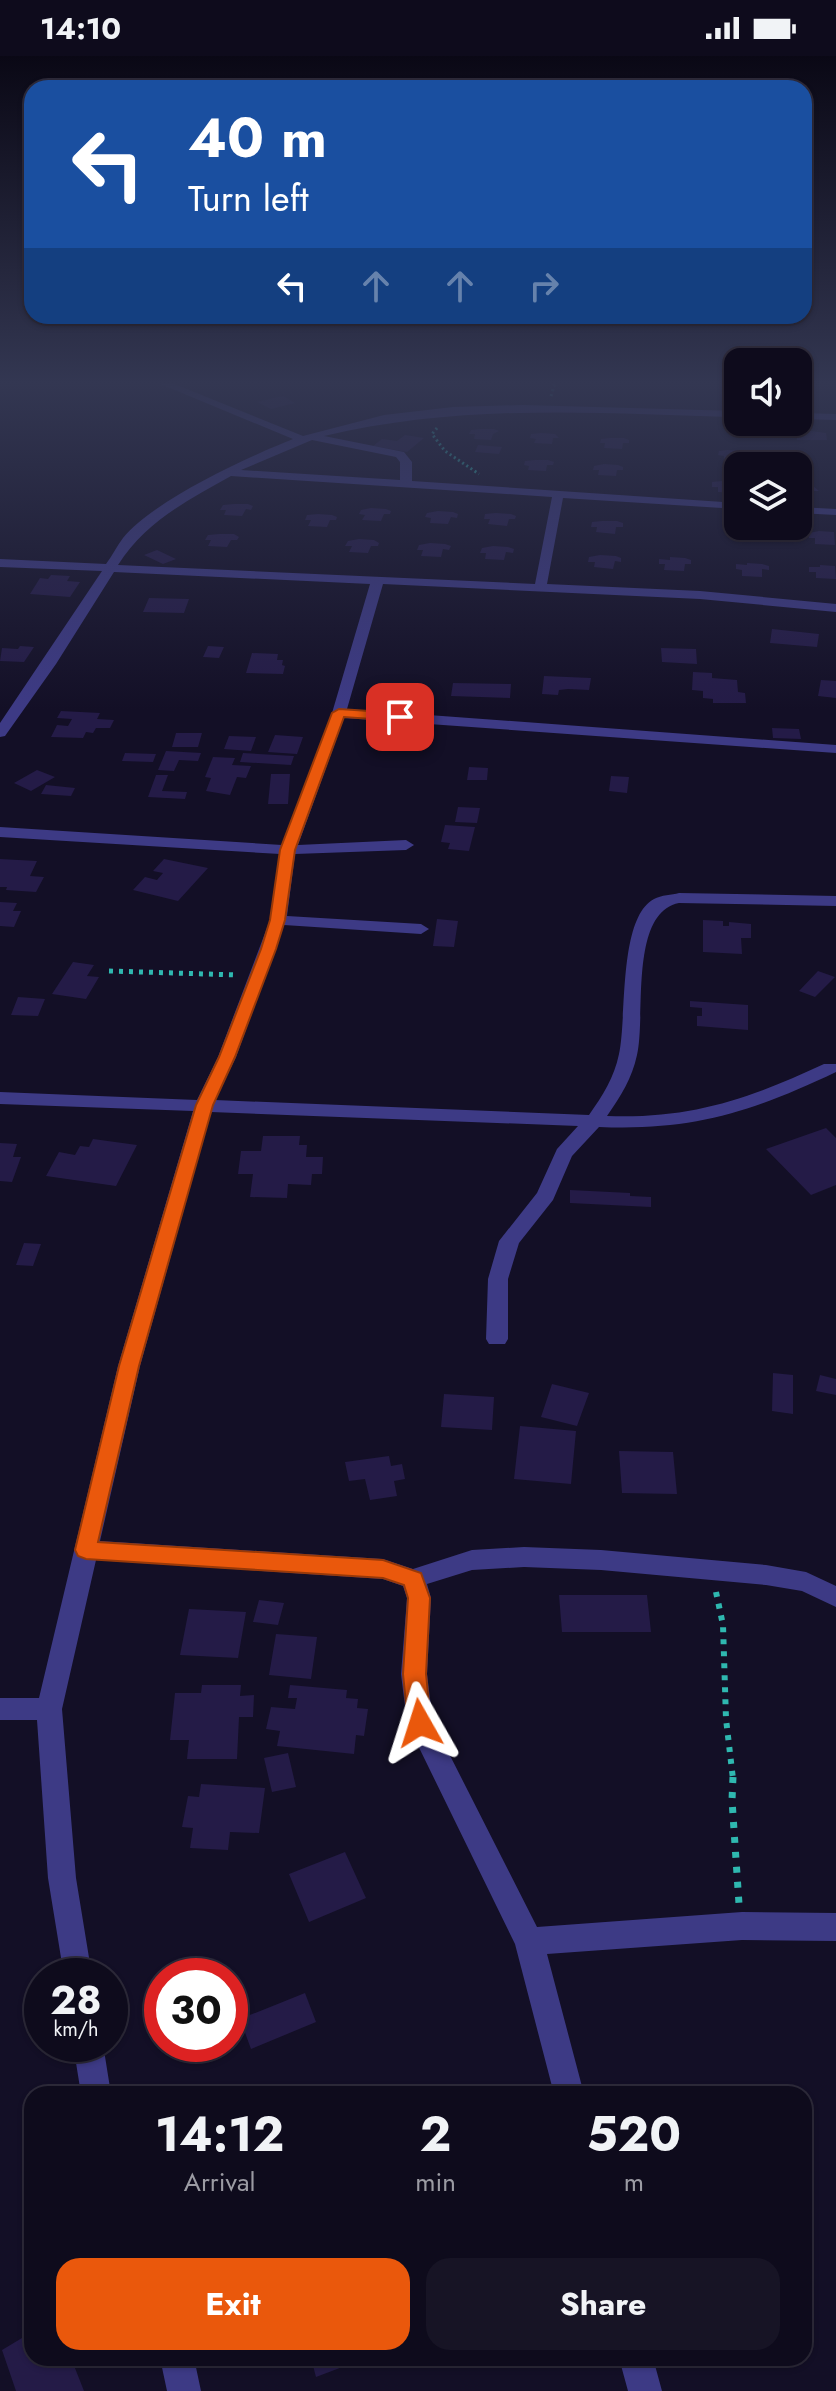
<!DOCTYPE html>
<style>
:root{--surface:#0e0b1c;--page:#171425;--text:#f1f3f6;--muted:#9b9ba3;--line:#2e2b3b;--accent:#ea580c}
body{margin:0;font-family:Jost,sans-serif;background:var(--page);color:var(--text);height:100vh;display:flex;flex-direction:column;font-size:30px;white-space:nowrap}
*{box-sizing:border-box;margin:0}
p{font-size:26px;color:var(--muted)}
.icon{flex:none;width:44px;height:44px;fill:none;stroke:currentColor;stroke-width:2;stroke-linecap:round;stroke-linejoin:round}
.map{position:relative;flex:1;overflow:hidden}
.side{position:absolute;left:24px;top:2030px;width:788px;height:280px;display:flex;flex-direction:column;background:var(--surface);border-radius:24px;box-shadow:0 2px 6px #0004,0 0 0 2px var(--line)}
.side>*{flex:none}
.guide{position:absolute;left:24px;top:24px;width:788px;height:244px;border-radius:24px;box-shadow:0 2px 6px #0004,0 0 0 2px var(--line);background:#1a4fa0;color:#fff;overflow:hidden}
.controls{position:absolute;left:724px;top:292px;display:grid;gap:16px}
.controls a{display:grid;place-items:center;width:88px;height:88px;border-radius:16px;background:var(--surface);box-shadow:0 2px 6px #0004,0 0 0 2px var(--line);font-size:40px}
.speed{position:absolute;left:24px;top:1902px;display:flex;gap:16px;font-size:40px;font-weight:700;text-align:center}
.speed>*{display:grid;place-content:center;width:104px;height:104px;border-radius:50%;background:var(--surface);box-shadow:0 2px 6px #0004,0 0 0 2px var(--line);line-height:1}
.speed small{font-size:20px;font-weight:400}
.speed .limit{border:12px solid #d22;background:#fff;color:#111}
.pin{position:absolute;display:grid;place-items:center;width:68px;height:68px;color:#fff;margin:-34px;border-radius:16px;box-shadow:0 4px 12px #0006}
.me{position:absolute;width:88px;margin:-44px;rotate:354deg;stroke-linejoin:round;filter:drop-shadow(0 0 6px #0008)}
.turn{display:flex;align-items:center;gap:28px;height:168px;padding:0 32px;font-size:36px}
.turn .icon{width:104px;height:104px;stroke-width:2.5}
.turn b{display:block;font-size:56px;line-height:68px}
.lanes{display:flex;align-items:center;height:76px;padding:0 32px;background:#0003;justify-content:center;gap:40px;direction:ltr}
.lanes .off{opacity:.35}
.eta{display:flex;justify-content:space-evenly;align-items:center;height:136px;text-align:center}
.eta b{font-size:48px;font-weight:700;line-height:56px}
.primary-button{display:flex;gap:16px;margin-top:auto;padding:16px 32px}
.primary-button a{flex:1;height:92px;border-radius:24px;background:var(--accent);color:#fff;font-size:32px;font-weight:700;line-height:92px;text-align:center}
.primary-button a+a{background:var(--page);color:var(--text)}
.status{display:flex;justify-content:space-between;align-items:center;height:56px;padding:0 40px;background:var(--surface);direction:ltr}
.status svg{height:22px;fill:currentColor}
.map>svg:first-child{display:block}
</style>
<div class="status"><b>14:10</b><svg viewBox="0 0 49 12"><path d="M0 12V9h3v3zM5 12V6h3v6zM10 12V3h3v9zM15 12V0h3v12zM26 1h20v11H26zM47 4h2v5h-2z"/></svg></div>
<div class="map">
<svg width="836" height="2335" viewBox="0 0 836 2335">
<rect width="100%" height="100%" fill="#130f26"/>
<!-- building -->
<path fill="#241b47" d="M283 340 295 347 271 353 257 346Z
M481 373H494L499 375 493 378 491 384 474 383 475 378H469L471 374Z
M796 373 826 377 827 384H797Z
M541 377 555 378 559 382H553L552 388 534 387 536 383 530 382 531 378Z
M405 379 424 382 407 396 373 390 382 383 397 385Z
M610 382H624L629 384V387H623L622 393 604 392 605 387H600L601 383Z
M478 389 502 391 499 398 475 396Z
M728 394 742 395 748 400 742 399V405L724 404V400L718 399 719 395Z
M535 404H548L554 406 553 409H547L546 415 528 414 529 410 524 409 525 405Z
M604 408 618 409 623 411V414H617L616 420 598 419 599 414H593L594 410Z
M722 425 737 426 736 437 718 436V431H712V426Z
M799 429 813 430 819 435H813V442L798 441Z
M234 448H248L253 450 251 454 246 453 242 460 224 459 226 454H220L223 449Z
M371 452 386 453 391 455 390 458H384L381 465 362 464 365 459 359 458 361 454Z
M438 455 453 456 458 458 457 462 451 461 448 468 430 467 431 462 425 461 427 457Z
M496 457 511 458 516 460 515 463H509L507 470 488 468 490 463H484L485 458Z
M318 458 332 459 337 461 336 464H330L327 471 308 470 311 464H305L307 459Z
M602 465H617L623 467V471H616L615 478 596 476 597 471H591L592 466Z
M745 471 760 472 766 474V478L760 477 759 484 740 483V478L734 477V473Z
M819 475 834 476 835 489 815 488V482H809V477Z
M219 478H234L239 481 237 484H231L227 491 208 490 211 484H205L208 479Z
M359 483 374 484 379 487 378 490H371L368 497 349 496 352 490H345L348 485Z
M430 487 445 488 451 490 449 494 443 493 441 501 421 500 423 494H417L419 489Z
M493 490 508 491 514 493 513 497 506 496 504 504 485 503 486 497H480L482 492Z
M157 494 176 503 163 508 144 499Z
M600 499 616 500 621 502V506L615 505 613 513 594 511 595 506H588L589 501Z
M670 501 685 502 691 504V508H685L684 515 664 514 665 508H659V503L670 504Z
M747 507 762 508 769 510V514L762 513V521L742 520V514L736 513V508L747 509Z
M820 509 835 510 836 523 816 522V516H809V511H820Z
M51 519 70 520 67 525 80 526 70 541 30 538 40 522 48 523Z
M149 542 189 543 184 557 143 556Z
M772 573 819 578 817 591 770 587Z
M20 590 34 591 24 606 0 605 2 592 18 593Z
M208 590 224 591 219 602 203 601Z
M661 592 696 593 697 608 662 606Z
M252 597 278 598 277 604H283L282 609 285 610 283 618 246 617Z
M693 616 712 617V622L737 624 738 636 745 637 746 647H713V643L703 642V635L692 634Z
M544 620 591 622 589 634 568 633 559 634 558 639 542 638Z
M821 624 836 625V642L818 640Z
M453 627 511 628 510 642 451 640Z
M61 655 100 657 97 663 114 664 110 672H96L93 677 86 676 83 682 51 681 57 669 68 670 72 663 57 662Z
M772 672 799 673 801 683 773 682Z
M176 677H202L198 691H172Z
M275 679 303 681 297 698 268 696Z
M229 680 256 681 251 695 224 693Z
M166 695 201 697 198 705 179 704 174 715 158 714Z
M125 697 156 698 153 706 122 705Z
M243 697 294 700 291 709 240 706Z
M213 701 235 702 232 709 251 710 246 722 237 721 230 739 206 735 211 722 205 721Z
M469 711 488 712 487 724H467Z
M37 714 55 721 31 735 14 727Z
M271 718H290L288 748H268Z
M156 719H168L162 735 187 736 185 743 148 741Z
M611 720 629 721 627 737 609 735Z
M46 729 75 732 71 740 41 738Z
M458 751 480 752 477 767 455 766Z
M445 769 475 771 469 795 448 793 450 787 441 786Z
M0 803 37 805 30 820 44 821 36 836 6 834 7 831H0Z
M164 803 208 812 178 845 133 834 145 821 157 824 163 817 153 815Z
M0 846 17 847 13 855H21L14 871 0 870Z
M437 863 458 865 454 891 433 890Z
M703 864 723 865V870H729V866L751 868V882H741L742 898 703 896Z
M73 906 94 909 87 920 99 921 86 943 52 938Z
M818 915 835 921 815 941 799 935Z
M18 941 45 943 38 960 11 959Z
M690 945 748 949V974L697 970V960H702V952L690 951Z
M826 1072 836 1082V1129L811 1139 766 1093Z
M263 1080H300L299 1089H307L306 1101H323L322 1118H312L311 1129 288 1128 287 1142 250 1141 253 1118H238L241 1095H261Z
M93 1083 137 1089 116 1130 46 1120 59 1096 75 1099 80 1090 89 1091Z
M0 1087 17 1088 13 1101H21L12 1126 0 1125Z
M570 1134 630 1137V1140L651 1141V1151L570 1147Z
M24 1187 41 1188 33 1210 16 1209Z
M773 1317 793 1319V1358L772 1355Z
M820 1319 836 1323V1339L816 1335Z
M552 1328 589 1337 577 1370 541 1361Z
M444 1338 494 1341 492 1374 441 1371Z
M520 1370 576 1375 571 1428 514 1423Z
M619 1395 673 1396 677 1438 622 1437Z
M389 1400 391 1410 402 1408 405 1423 394 1425 397 1440 370 1444 365 1423 349 1425 345 1406Z
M559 1539H647L651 1576H562Z
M259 1544 284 1547 278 1569 253 1566Z
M189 1553 246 1556 238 1602 180 1599Z
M276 1578 317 1581 311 1623 269 1619Z
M202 1629H241L240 1640 254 1639 253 1661H239L237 1703H187L189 1684H170L175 1637H201Z
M290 1629 347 1634 346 1642 358 1643 357 1652 368 1653 364 1680 356 1679 354 1698 277 1690 280 1675 266 1673 271 1651 295 1653 297 1642H288Z
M288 1697 296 1731 272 1736 264 1702Z
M201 1728 265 1732 259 1777 230 1776 228 1794 190 1792 193 1772 182 1771 188 1740 199 1741Z
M345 1796 366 1842 309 1866 289 1818Z
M305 1937 316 1966 251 1993 240 1963Z
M32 2276V2302H71L84 2335H16L2 2294Z
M311 2302H366L316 2321Z"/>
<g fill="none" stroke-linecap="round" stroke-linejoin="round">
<!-- path-far3 -->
<path stroke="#2fb8b0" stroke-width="3" stroke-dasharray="2 3" stroke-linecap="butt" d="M551 340 555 327
M437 372 432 378 445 395 479 418"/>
<!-- path-far2 -->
<path stroke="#2fb8b0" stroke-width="5" stroke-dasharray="4 6" stroke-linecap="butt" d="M109 915 238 919"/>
<!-- path-far1 -->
<path stroke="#2fb8b0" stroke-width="6" stroke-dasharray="5 7" stroke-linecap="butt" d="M716 1536 723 1569 726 1663 733 1723"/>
<!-- path -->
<path stroke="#2fb8b0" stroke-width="7" stroke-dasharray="6 9" stroke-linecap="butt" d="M733 1721 732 1744 739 1848"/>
<!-- minor -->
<path fill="#3d3a85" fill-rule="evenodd" d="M158 327H172L303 380 384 359 453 351 523 349 738 355V361C596 357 465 347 324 380L404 396 412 406V425L738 447V453L563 442 547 528 700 535 836 548V556L700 543 383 528 347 653 836 689V697L344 662 298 789 406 784 414 789 406 794 295 798 287 860 421 868 429 873 421 878 284 869 236 1001 215 1044 589 1059C603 1039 614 1022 619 998 627 963 618 862 654 843 661 839 672 839 679 837L836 840V850L679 847C629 857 646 960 637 999 632 1022 621 1040 607 1060 691 1063 749 1043 824 1008H836V1016C752 1056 693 1075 599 1071L572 1100 553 1144 519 1187 508 1223V1283L505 1288H489L486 1283 488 1223 499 1185 537 1137 557 1093 578 1070 211 1056 140 1310 100 1485 383 1503 413 1513 472 1494 524 1491 601 1494 766 1509 806 1516 836 1530V1551L802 1535 766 1529 601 1514 524 1511 472 1514 427 1528 431 1542 427 1618 433 1666 537 1871 742 1856 836 1857V1885L742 1884 547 1898 584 2038H554L515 1888 407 1667 401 1618 407 1542 403 1530 383 1523 96 1504 62 1653 76 1822 92 1920H64L48 1822 37 1664H0V1642H39L118 1310 193 1055 0 1048V1036L197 1044 218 1001 270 864 280 798 0 781V771L282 789 332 657 370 528 114 516 56 608 5 680 0 681V667L102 515 0 511V503L106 508C112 500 117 490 123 482 154 444 248 401 293 383ZM312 384 396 401 400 406V424L241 414ZM231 420 552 441 535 528 118 509C145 466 188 444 231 420Z
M798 357 836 358V364L798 363Z
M798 451 836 453V459L798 457Z
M73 1988H103L111 2038H81Z
M160 2302H194L201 2335H167Z
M619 2302H653L662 2335H628Z"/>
</g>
<!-- sky -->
<linearGradient id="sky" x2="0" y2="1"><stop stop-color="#0a0815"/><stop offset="0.5" stop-color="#333752"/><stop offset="1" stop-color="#333752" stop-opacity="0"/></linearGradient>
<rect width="836" height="654" fill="url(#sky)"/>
<!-- route -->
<path fill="#ea580c" stroke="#983908" stroke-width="2" d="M339 653 400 657 406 661 400 665 344 661 295 794 285 864 276 893 235 1001 213 1049 139 1310 98 1486 383 1504 421 1517 430 1542 426 1618 431 1667 428 1675 420 1678 411 1675 408 1667 403 1618 408 1542 404 1529 383 1522 86 1503 78 1500 75 1494 119 1310 196 1049 219 1001 261 893 270 864 280 794 332 657Z"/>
</svg>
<div class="controls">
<a><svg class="icon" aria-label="sound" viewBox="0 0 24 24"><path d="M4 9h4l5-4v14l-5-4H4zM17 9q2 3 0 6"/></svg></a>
<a><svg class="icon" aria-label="layers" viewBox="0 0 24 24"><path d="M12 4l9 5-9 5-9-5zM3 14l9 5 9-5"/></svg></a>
</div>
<div class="speed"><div>28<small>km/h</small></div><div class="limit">30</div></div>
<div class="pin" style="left:400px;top:661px;background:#d93025"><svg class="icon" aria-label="arrive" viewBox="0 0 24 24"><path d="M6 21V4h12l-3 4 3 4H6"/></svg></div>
<svg class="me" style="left:420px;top:1667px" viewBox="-20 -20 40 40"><path d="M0-17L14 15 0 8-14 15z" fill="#ea580c" stroke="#fff" stroke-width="4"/></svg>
<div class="guide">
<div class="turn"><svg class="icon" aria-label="left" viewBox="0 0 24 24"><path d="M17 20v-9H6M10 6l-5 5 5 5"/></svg><div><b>40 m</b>Turn left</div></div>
<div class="lanes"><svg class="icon" aria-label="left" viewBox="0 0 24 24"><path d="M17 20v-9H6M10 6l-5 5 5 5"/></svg><svg class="icon off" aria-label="ahead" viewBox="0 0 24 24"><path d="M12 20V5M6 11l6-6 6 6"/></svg><svg class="icon off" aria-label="ahead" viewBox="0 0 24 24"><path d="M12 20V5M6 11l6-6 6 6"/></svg><svg class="icon off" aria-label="right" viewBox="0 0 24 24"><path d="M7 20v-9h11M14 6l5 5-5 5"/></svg></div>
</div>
<section class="side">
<div class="eta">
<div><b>14:12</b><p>Arrival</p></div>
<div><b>2</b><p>min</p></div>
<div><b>520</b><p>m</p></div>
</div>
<div class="primary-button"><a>Exit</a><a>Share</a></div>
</section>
</div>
